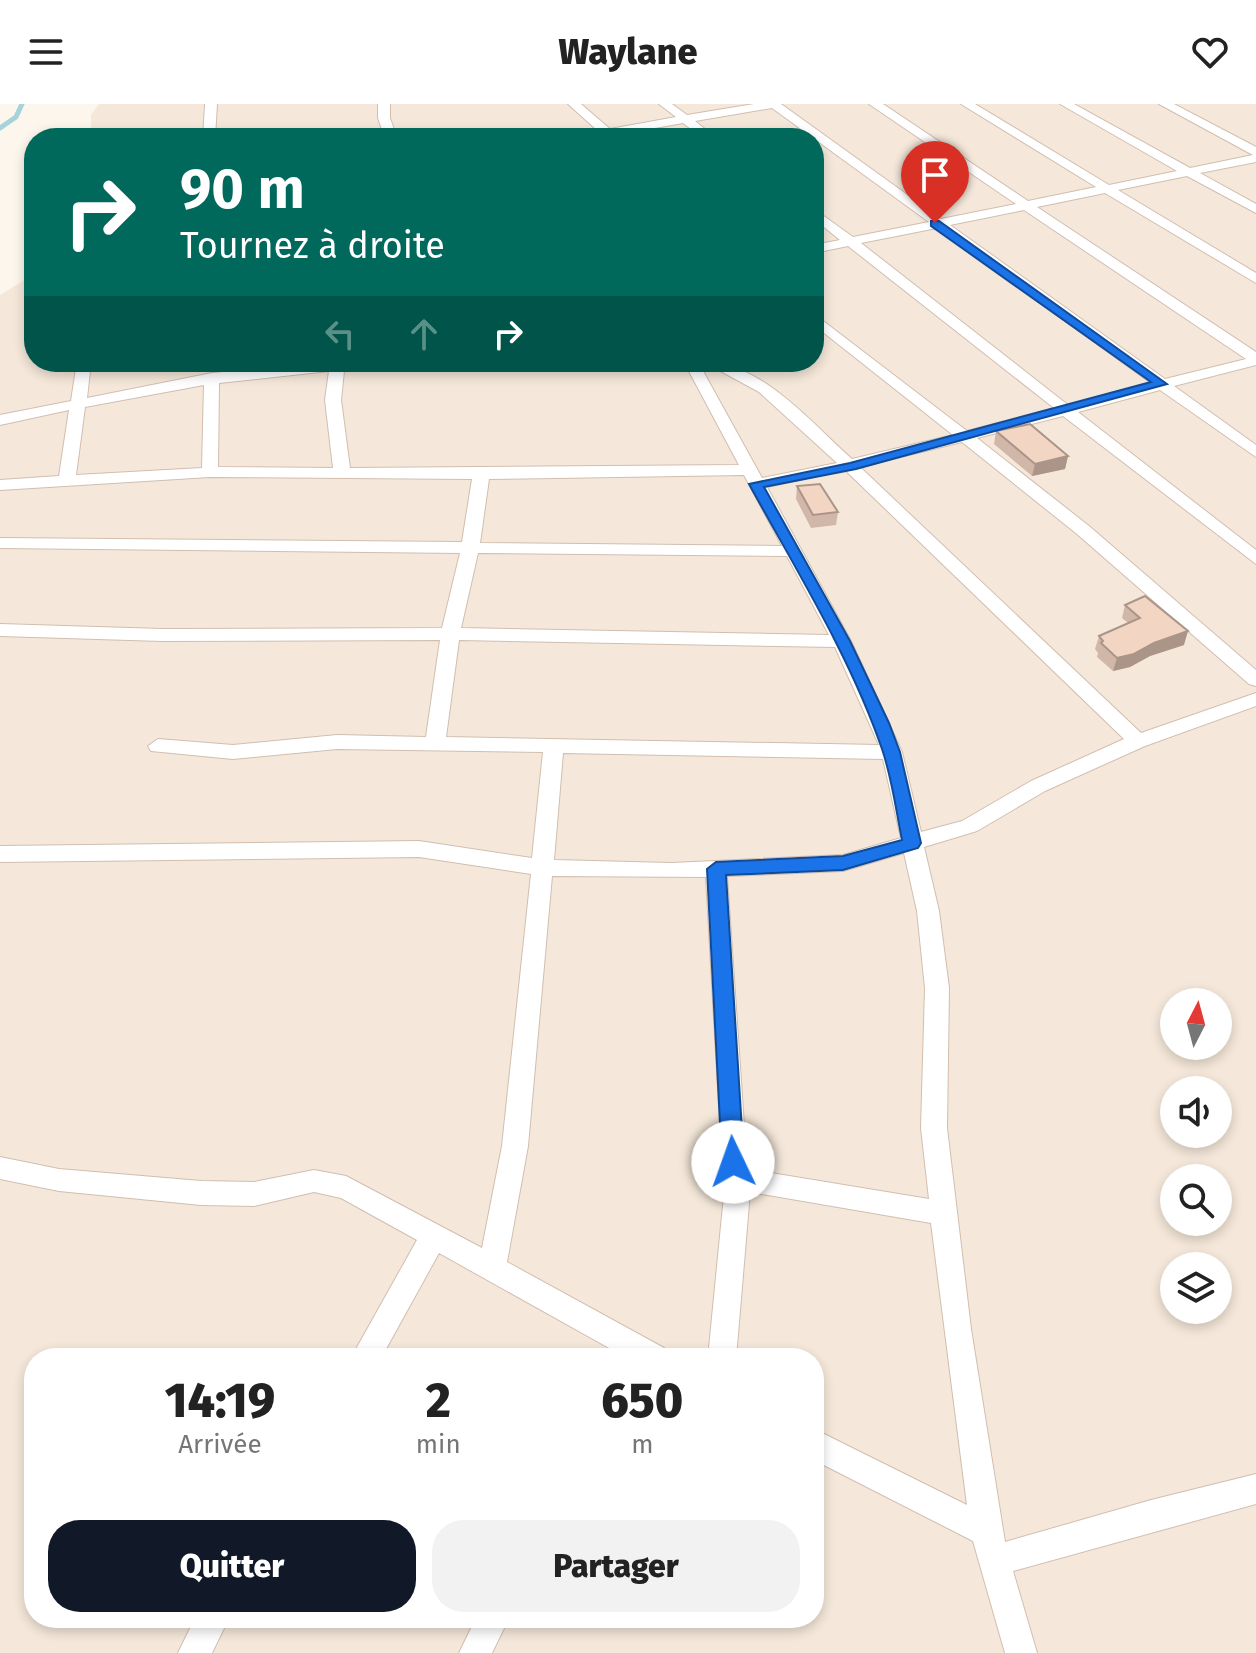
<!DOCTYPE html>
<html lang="fr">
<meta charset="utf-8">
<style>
:root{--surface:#fff;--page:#f2f2f2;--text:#222;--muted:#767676;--accent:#111827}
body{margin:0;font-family:"Fira Sans",sans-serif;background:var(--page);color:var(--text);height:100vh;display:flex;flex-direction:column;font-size:30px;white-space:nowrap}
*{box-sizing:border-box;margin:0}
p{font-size:26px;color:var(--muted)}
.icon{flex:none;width:44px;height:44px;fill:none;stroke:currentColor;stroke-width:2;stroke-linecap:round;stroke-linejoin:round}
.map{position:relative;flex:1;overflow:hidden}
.details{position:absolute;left:24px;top:1244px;width:800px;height:280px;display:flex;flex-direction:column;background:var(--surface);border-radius:32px;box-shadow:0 4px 12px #0003}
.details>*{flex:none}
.banner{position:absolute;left:24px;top:24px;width:800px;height:244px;border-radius:32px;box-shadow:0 4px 12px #0003;background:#00695c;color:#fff;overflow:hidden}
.needle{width:52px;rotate:6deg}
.buttons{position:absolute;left:1160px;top:884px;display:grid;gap:16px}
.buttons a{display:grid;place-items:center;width:72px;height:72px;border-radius:50%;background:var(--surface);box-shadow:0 4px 12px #0003;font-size:40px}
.pin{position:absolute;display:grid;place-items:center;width:68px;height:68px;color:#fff;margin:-82px -34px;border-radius:50% 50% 50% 0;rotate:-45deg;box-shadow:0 0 8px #0007}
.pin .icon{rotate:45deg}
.me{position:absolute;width:88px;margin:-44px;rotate:357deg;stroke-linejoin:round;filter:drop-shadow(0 0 6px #0008)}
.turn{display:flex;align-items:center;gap:28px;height:168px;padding:0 24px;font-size:36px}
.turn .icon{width:104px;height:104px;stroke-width:2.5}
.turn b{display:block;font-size:56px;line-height:68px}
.lanes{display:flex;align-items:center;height:76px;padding:0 24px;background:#0003;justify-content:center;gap:40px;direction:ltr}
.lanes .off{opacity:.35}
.eta{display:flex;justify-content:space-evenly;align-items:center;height:136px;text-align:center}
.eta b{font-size:48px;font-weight:800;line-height:56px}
.cta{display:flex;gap:16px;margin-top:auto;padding:16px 24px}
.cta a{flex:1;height:92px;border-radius:32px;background:var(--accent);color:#fff;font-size:32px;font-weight:800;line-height:92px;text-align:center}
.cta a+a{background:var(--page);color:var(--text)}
header{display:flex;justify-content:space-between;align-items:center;height:104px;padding:0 24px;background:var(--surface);font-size:36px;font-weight:800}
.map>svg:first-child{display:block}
</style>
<header><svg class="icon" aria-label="menu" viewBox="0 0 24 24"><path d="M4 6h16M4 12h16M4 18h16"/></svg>Waylane<svg class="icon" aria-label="heart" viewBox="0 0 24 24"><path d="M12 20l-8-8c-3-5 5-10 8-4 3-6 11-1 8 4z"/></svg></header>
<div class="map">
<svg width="1256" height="1549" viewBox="0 0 1256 1549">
<rect width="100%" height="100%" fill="#fdf6ec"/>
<!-- residential -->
<path fill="#f5e8da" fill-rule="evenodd" d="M99 0H1256V1549H0V191L34 170V258H814V34H91V11ZM1174 898H1218V942H1174ZM1174 986H1218V1030H1174ZM1174 1074H1218V1118H1174ZM1174 1162H1218V1206H1174ZM34 1254H814V1514H34Z"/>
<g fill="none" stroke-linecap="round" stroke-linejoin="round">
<!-- stream -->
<path stroke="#a5d3da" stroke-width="5" d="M0 24 16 13 22 0"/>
<!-- minor casing -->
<g stroke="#d1beb0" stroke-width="2">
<path id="minor" d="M205 0H217L215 34H203Z
M378 0H390V14L397 34H385L378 14Z
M568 0H581L610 25 676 13 659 0H672L687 11 754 0H781L941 115 1016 100 869 0H883L1028 97 1096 83 961 0H975L1109 81 1177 67 1060 0H1074L1190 64 1253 51 1159 0H1174L1256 43V58L1200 69 1256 100V109L1187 72 1118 86 1256 169V179L1105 89 1037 103 1256 248V261L1174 282 1256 341V353L1160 286 1078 308 1256 446V460L1063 312 977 334 1089 422 1256 566V582L1249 580 1077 430 962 338 860 363 1141 629 1256 589V602L1145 642 1045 687 977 727 924 743 939 807 949 884 947 1024 971 1225 1005 1438 1151 1396 1256 1370V1400L1013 1467 1037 1549H1005L973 1437 814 1356V1325L967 1401 931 1119 750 1088 736 1254H708L724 1091 706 773 552 772 528 1042 507 1158 664 1244 668 1254H627L439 1149 381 1254H351L417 1136 341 1094 314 1088 254 1102 201 1101 59 1087 0 1075V1053L59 1065 201 1077 254 1078 314 1066 346 1072 482 1144 502 1042 531 770 419 753 0 758V742L419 737 532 754 543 648 337 645 233 655 151 647 148 642 158 635 233 641 337 631 426 633 440 536 162 537 0 532V520L162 525 442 524 460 449 0 444V434L462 438 472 375 210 373 0 386V376L59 372 69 306 0 321V311L71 297 77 258H91L87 294 212 269 335 258 344 267 341 296 350 364 739 361 684 258H698L762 374 837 359 759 288 704 258C762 258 811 319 852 355L953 331 814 221V210L967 327 1054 304 848 142 814 149V141L840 136 814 115V105L853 133 929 118 772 4 695 17 716 34H703L683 19 616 31 617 34H571L598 27ZM1024 106 1246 255 1165 275 950 121ZM937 124 1151 279 1068 301 861 139ZM329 267 325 296 333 364 218 363 219 279ZM204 281 202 364 76 371 85 303ZM845 366 1124 635 1031 677 962 717 921 728 902 648 851 537 767 383ZM744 371 782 442 480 439 489 375ZM478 449 787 452 829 531 461 524ZM459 536 835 543 879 641 446 633ZM563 649 883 655 901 734 843 751 671 759 554 756ZM904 749 917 807 925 884 921 1024 929 1095 747 1065 727 772 843 767Z
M195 1514H229L212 1549H178Z
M476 1514H509L492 1549H459Z"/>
</g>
<!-- minor -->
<use href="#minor" fill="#fff" fill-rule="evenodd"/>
</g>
<!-- wall -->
<path fill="#d1b7a8" d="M996 327 1068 352 1065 365 1032 372 994 340Z
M797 382 838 408 836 421 811 424 796 395Z
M1125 501 1184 541 1150 552 1130 563 1113 567 1097 553 1098 549 1095 545 1099 532 1128 519 1122 514Z"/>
<!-- shaded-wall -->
<path fill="#aa9588" d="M1068 352 1065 365 1032 372 1035 360Z
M1188 527 1184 541 1150 552 1130 563 1113 567 1117 554 1154 539Z"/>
<!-- building -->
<path fill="#f3d5c3" stroke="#aa9588" stroke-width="2" d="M1030 320 1068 352 1035 360 996 327Z
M820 380 838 408 813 411 797 382Z
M1145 492 1188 527 1154 539 1134 550 1117 554 1101 539 1103 537 1099 532 1140 514 1125 501Z"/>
<!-- route -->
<path fill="#1a73e8" stroke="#114b97" stroke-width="2" d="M931 117H939L1167 280 856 365 764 383 850 537 889 619 900 648 921 739 918 744 843 766 726 771 744 1058 741 1064H725L722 1058 707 765 716 758 843 752 902 736C896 706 892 674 882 645 850 552 796 466 749 380L850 359 1151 278 931 122Z"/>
</svg>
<div class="buttons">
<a><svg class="needle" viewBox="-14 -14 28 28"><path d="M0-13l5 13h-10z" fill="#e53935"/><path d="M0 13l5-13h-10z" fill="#767676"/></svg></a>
<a><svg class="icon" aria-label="sound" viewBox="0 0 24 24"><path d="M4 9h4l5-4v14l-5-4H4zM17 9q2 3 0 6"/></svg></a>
<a><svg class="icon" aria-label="search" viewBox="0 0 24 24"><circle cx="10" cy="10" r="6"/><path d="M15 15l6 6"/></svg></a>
<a><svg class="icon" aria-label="layers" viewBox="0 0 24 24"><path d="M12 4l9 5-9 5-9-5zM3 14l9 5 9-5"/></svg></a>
</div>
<div class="pin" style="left:935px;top:119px;background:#d93025"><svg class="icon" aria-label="arrive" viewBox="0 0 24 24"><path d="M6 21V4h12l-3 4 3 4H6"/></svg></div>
<svg class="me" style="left:733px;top:1058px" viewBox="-20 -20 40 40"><circle r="19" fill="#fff"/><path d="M0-13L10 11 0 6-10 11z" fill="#1a73e8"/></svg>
<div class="banner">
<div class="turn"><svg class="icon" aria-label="right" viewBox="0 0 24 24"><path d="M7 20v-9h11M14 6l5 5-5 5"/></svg><div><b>90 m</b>Tournez à droite</div></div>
<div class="lanes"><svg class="icon off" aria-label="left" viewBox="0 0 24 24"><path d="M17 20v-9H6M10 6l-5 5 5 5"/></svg><svg class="icon off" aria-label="ahead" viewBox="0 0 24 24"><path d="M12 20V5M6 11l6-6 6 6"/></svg><svg class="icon" aria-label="right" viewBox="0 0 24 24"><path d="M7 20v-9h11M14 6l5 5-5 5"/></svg></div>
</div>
<section class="details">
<div class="eta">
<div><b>14:19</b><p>Arrivée</p></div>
<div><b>2</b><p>min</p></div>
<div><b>650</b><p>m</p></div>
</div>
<div class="cta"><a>Quitter</a><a>Partager</a></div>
</section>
</div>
